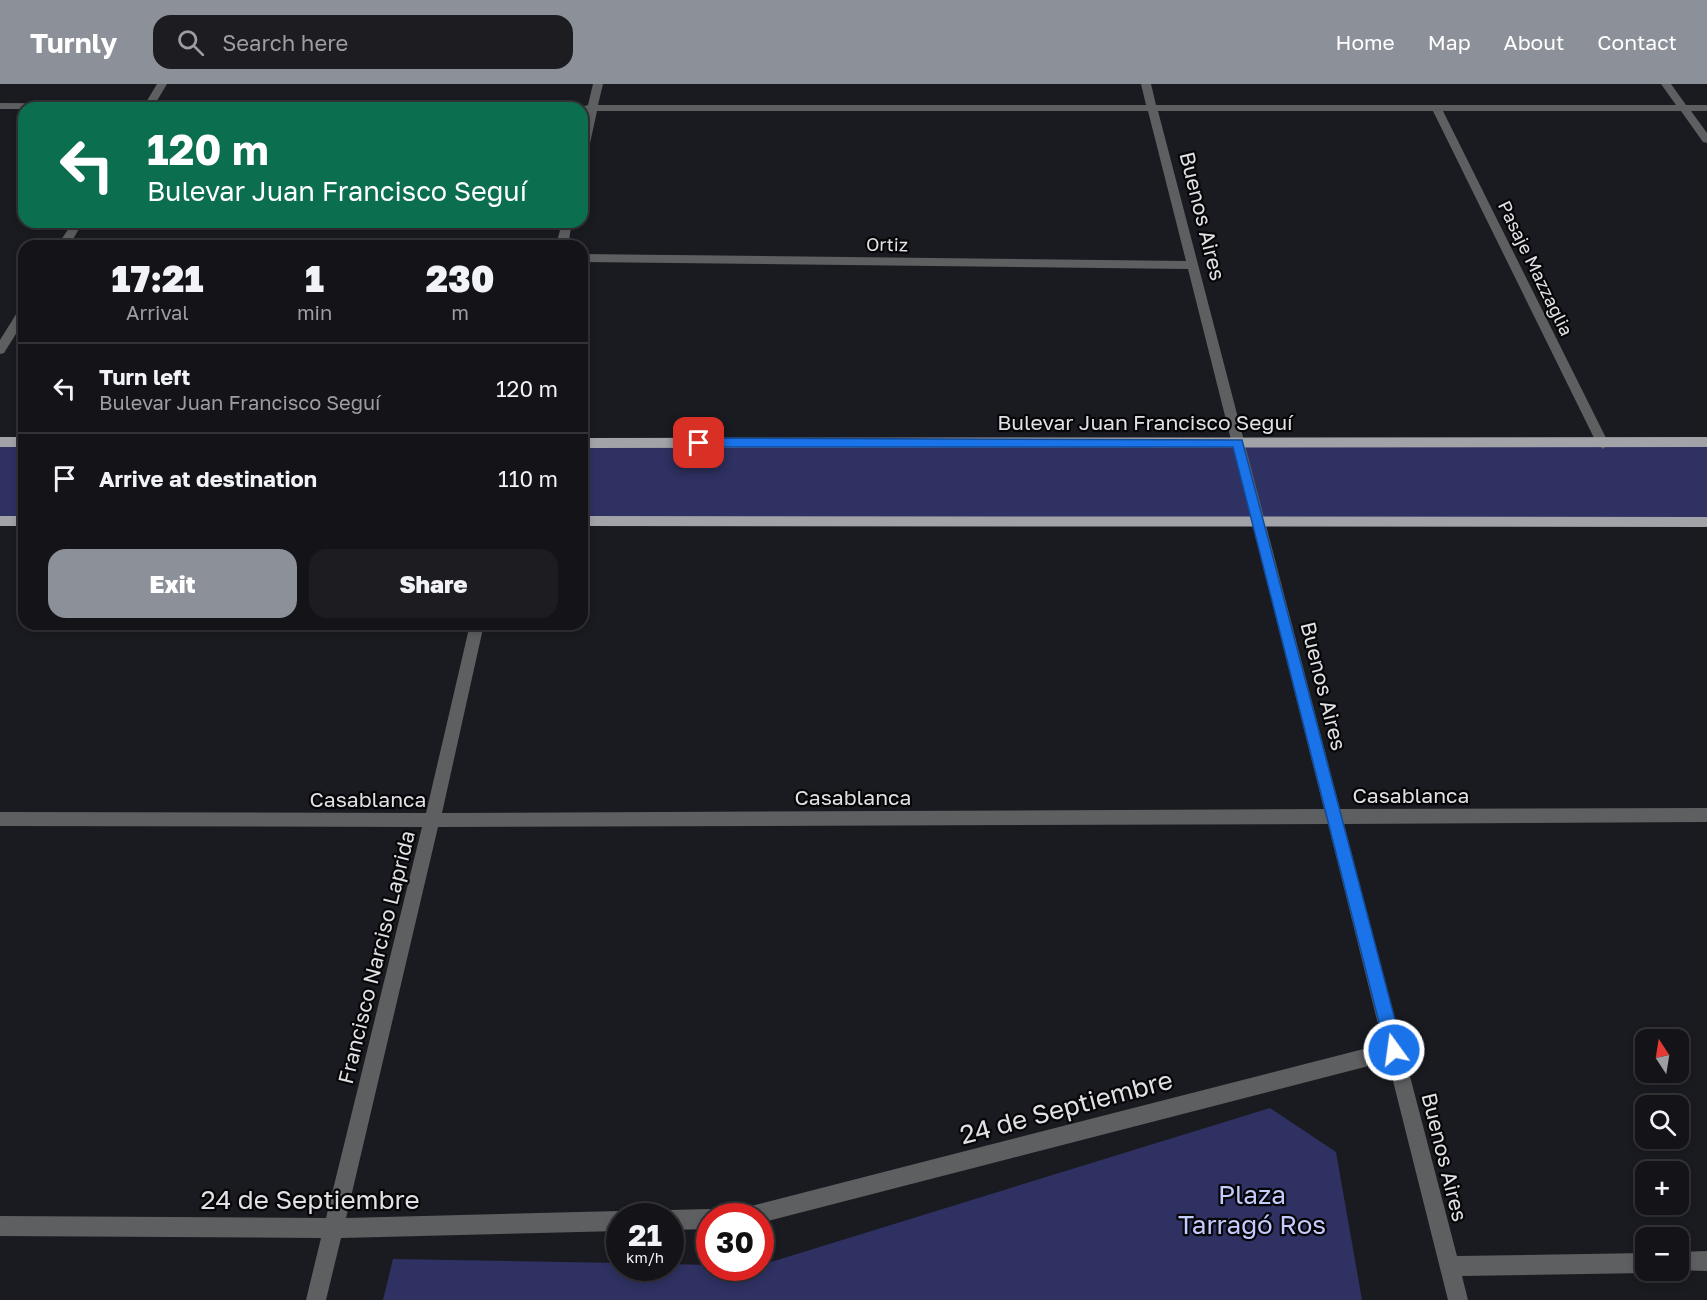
<!DOCTYPE html>
<meta charset="utf-8">
<style>
:root{--surface:#141418;--page:#1d1d21;--text:#f1f3f6;--muted:#9d9ea2;--line:#333337;--accent:#8c9099}
body{margin:0;font-family:"Golos Text",sans-serif;background:var(--page);color:var(--text);height:100vh;display:flex;flex-direction:column;font-size:22px;white-space:nowrap}
*{box-sizing:border-box;margin:0}
p{font-size:20px;color:var(--muted)}
.icon{flex:none;width:33px;height:33px;fill:none;stroke:currentColor;stroke-width:2;stroke-linecap:round;stroke-linejoin:round}
.map{position:relative;flex:1;overflow:hidden}
.drawer{position:absolute;left:18px;top:156px;width:570px;height:390px;display:flex;flex-direction:column;background:var(--surface);border-radius:18px;box-shadow:0 3px 9px #0003,0 0 0 2px var(--line)}
.drawer>*{flex:none}
.banner{position:absolute;left:18px;top:18px;width:570px;height:126px;border-radius:18px;box-shadow:0 3px 9px #0003,0 0 0 2px var(--line);background:#0b6e4f;color:#fff;overflow:hidden}
.needle{width:39px;rotate:348deg}
.fabs{position:absolute;left:1635px;top:945px;display:grid;gap:12px}
.fabs a{display:grid;place-items:center;width:54px;height:54px;border-radius:12px;background:var(--surface);box-shadow:0 3px 9px #0003,0 0 0 2px var(--line);font-size:30px}
.speed{position:absolute;left:606px;top:1119px;display:flex;gap:12px;font-size:30px;font-weight:700;text-align:center}
.speed>*{display:grid;place-content:center;width:78px;height:78px;border-radius:50%;background:var(--surface);box-shadow:0 3px 9px #0003,0 0 0 2px var(--line);line-height:1}
.speed small{font-size:15px;font-weight:400}
.speed .limit{border:9px solid #d22;background:#fff;color:#111}
.pin{position:absolute;display:grid;place-items:center;width:51px;height:51px;color:#fff;margin:-26px;border-radius:12px;box-shadow:0 3px 9px #0006}
.me{position:absolute;width:66px;margin:-33px;rotate:346deg;stroke-linejoin:round;filter:drop-shadow(0 0 4px #0008)}
.turn{display:flex;align-items:center;gap:21px;height:126px;padding:0 30px;font-size:27px}
.turn .icon{width:78px;height:78px;stroke-width:2.5}
.turn b{display:block;font-size:42px;line-height:51px}
.eta{display:flex;justify-content:space-evenly;align-items:center;height:102px;text-align:center}
.eta b{font-size:36px;font-weight:800;line-height:42px}
.primary-button{display:flex;gap:12px;margin-top:auto;padding:12px 30px}
.primary-button a{flex:1;height:69px;border-radius:18px;background:var(--accent);color:#fff;font-size:24px;font-weight:800;line-height:69px;text-align:center}
.primary-button a+a{background:var(--page);color:var(--text)}
ul{padding:0;list-style:none}
li{display:flex;align-items:center;gap:18px;height:90px;padding:0 30px;border-top:2px solid var(--line)}
li div{flex:1}
li b{display:block;font-size:22px}
li em{font-style:normal}
header{display:flex;align-items:center;gap:36px;box-sizing:border-box;height:84px;padding:0 30px;background:var(--accent);color:#fff}
header strong{font-size:28px}
nav{display:flex;gap:33px;margin-inline-start:auto;font-size:21px}
.search{width:420px;height:54px;background:var(--page);display:flex;align-items:center;gap:15px;box-sizing:border-box;padding:0 21px;border-radius:18px;color:var(--muted);font-size:22px}
.map>svg:first-child{display:block}
</style>
<header>
<strong>Turnly</strong>
<div class="search"><svg class="icon" aria-label="search" viewBox="0 0 24 24"><circle cx="10" cy="10" r="6"/><path d="M15 15l6 6"/></svg>Search here</div>
<nav><a>Home</a><a>Map</a><a>About</a><a>Contact</a></nav>
</header>
<div class="map">
<svg width="1707" height="1216" viewBox="0 0 1707 1216">
<rect width="100%" height="100%" fill="#1a1b20"/>
<!-- green -->
<path fill="#2e3161" d="M0 358H24V437H0Z
M1707 358V438L582 437V359Z
M1270 1024 1336 1068 1362 1216H383L393 1175 619 1179 620 1184H670L671 1180 709 1181 710 1184H760L761 1181Z"/>
<g fill="none" stroke-linecap="round" stroke-linejoin="round">
<!-- minor -->
<path fill="#5e5f61" fill-rule="evenodd" d="M157 0H167L155 20 539 21 544 24 0 25V19L145 20Z
M593 0H603L598 21H1146L1141 0H1151L1156 21H1676L1661 0H1671L1686 21H1707V27H1691L1707 49V59L1703 58 1681 27H1443L1609 360 1603 365 1597 360 1433 27H1158L1340 725 1707 724V738L1344 740 1457 1172 1646 1169V1186H1652L1646 1189 1462 1192 1468 1216H1448L1388 977 760 1139V1132H741L744 1125 751 1122 1383 960 1328 740 438 743 346 1134 620 1127 628 1132H620V1147L341 1154 326 1216H306L321 1154 0 1152V1132L326 1134 422 743 0 742V728L426 729 470 540H484L442 729 1324 725 1188 185 582 178V170L1186 177 1148 27H597L587 73 582 76V50L587 27 577 24 588 21Z
M73 138H83L69 162H57Z
M562 138H572L568 162H556Z
M24 223V237L4 269 0 270V256L20 224Z
M710 1125 717 1128 719 1132H710V1145L670 1146V1132H662L663 1129 670 1126Z
M1707 1167V1187L1674 1186H1678V1168Z"/>
<!-- major -->
<path fill="#a2a3a9" fill-rule="evenodd" d="M0 353H24V363H0Z
M1707 353V363L582 364V354Z
M0 432H24V442H0Z
M582 432 1707 433V443L582 442Z"/>
</g>
<!-- route -->
<path fill="#1a73e8" stroke="#114b97" stroke-width="1.5" d="M699 354 1242 356 1403 966 1400 972 1394 974 1389 972 1386 966 1233 363H699L693 359Z"/>
<g text-anchor="middle" dominant-baseline="central" stroke-width="4.5" stroke-linejoin="round" paint-order="stroke">
<!-- far-street labels -->
<g font-size="18" fill="#e1e1e5" stroke="#060608">
<text transform="translate(887 160) rotate(1)">Ortiz</text>
<text transform="translate(1536 184) rotate(64)">Pasaje Mazzaglia</text>
</g>
<!-- street labels -->
<g font-size="21" fill="#e1e1e5" stroke="#060608">
<text transform="translate(1203 132) rotate(76)">Buenos Aires</text>
<text x="1145" y="338">Bulevar Juan Francisco Seguí</text>
<text transform="translate(1324 602) rotate(76)">Buenos Aires</text>
<text x="1411" y="711">Casablanca</text>
<text x="853" y="713">Casablanca</text>
<text x="368" y="715">Casablanca</text>
<text transform="translate(376 873) rotate(-76)">Francisco Narciso Laprida</text>
<text transform="translate(1445 1073) rotate(76)">Buenos Aires</text>
</g>
<!-- near-street labels -->
<g font-size="26" fill="#e1e1e5" stroke="#060608">
<text transform="translate(1066 1023) rotate(-15)">24 de Septiembre</text>
<text x="310" y="1115">24 de Septiembre</text>
</g>
<!-- near-park labels -->
<g font-size="26" fill="#c4ccfe" stroke="#060608">
<text x="1252" y="1110">Plaza<tspan x="1252" dy="30">Tarragó Ros</tspan></text>
</g>
</g>
</svg>
<div class="fabs">
<a><svg class="needle" viewBox="-14 -14 28 28"><path d="M0-13l5 13h-10z" fill="#e53935"/><path d="M0 13l5-13h-10z" fill="#9d9ea2"/></svg></a>
<a><svg class="icon" aria-label="search" viewBox="0 0 24 24"><circle cx="10" cy="10" r="6"/><path d="M15 15l6 6"/></svg></a>
<a>+</a>
<a>−</a>
</div>
<div class="speed"><div>21<small>km/h</small></div><div class="limit">30</div></div>
<div class="pin" style="left:699px;top:359px;background:#d93025"><svg class="icon" aria-label="arrive" viewBox="0 0 24 24"><path d="M6 21V4h12l-3 4 3 4H6"/></svg></div>
<svg class="me" style="left:1394px;top:966px" viewBox="-20 -20 40 40"><circle r="17" fill="#1a73e8" stroke="#fff" stroke-width="3"/><path d="M0-11L8 9 0 5-8 9z" fill="#fff"/></svg>
<div class="banner">
<div class="turn"><svg class="icon" aria-label="left" viewBox="0 0 24 24"><path d="M17 20v-9H6M10 6l-5 5 5 5"/></svg><div><b>120 m</b>Bulevar Juan Francisco Seguí</div></div>
</div>
<section class="drawer">
<div class="eta">
<div><b>17:21</b><p>Arrival</p></div>
<div><b>1</b><p>min</p></div>
<div><b>230</b><p>m</p></div>
</div>
<ul>
<li><svg class="icon" aria-label="left" viewBox="0 0 24 24"><path d="M17 20v-9H6M10 6l-5 5 5 5"/></svg><div><b>Turn left</b><p>Bulevar Juan Francisco Seguí</p></div><em>120 m</em></li>
<li><svg class="icon" aria-label="arrive" viewBox="0 0 24 24"><path d="M6 21V4h12l-3 4 3 4H6"/></svg><div><b>Arrive at destination</b></div><em>110 m</em></li>
</ul>
<div class="primary-button"><a>Exit</a><a>Share</a></div>
</section>
</div>
